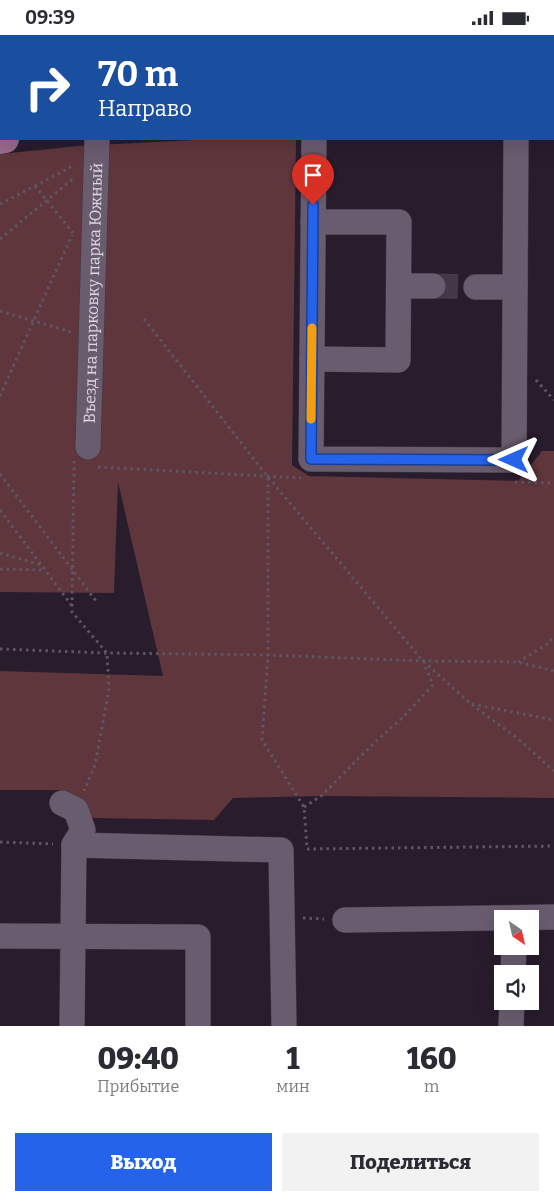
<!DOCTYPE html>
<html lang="ru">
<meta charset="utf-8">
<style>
:root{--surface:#fff;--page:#f2f2f3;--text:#2b2b33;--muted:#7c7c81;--accent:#2563eb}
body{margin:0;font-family:Bitter,serif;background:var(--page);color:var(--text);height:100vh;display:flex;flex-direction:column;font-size:19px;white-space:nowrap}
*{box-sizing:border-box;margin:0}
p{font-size:16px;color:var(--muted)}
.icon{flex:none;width:28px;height:28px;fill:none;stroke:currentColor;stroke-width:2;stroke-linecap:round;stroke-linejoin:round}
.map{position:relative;height:991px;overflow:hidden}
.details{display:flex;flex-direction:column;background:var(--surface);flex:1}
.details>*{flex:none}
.banner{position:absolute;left:0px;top:0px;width:555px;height:105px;box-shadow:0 5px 20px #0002;background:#1a4fa0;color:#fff;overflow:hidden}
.needle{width:32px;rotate:146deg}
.tools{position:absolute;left:494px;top:875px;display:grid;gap:10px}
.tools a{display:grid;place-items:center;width:45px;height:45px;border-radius:0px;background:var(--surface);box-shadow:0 5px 20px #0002;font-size:25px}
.pin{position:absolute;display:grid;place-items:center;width:42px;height:42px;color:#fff;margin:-51px -21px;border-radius:50% 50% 50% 0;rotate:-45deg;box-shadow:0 0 5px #0007}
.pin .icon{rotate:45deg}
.me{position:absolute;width:55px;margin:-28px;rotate:270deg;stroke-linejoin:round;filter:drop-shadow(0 0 4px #0008)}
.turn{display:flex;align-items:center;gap:18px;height:105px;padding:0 15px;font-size:22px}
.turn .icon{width:65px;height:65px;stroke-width:2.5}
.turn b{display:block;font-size:35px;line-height:42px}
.eta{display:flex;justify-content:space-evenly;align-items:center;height:85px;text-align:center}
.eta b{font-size:30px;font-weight:800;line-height:35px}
.action{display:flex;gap:10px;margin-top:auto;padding:10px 15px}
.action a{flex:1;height:58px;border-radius:0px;background:var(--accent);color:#fff;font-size:20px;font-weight:800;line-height:58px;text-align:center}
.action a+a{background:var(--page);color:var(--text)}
.status{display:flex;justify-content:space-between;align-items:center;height:35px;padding:0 25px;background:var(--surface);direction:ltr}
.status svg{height:14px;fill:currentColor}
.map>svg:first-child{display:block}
</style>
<div class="status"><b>09:39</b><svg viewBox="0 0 49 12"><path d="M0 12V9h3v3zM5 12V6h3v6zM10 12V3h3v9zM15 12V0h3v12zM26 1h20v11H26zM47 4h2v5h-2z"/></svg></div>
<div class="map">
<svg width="554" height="991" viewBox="0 0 554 991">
<rect width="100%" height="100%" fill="#281c2d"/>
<!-- green -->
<path fill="#5f363c" d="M215 104H296L292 430 309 441 518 446 542 416H554V763L321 761 233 763 214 785 93 783 67 757 62 755H0V636L163 641 118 447 114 558 0 557V119L78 111Z"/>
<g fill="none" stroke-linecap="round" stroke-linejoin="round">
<!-- minor-tunnel -->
<path stroke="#433848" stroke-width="25" stroke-dasharray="25 12" stroke-linecap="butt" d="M433 251 476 252"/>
<!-- minor casing -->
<g stroke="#413846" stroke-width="26">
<g id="minor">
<path d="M246 0V1"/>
<path d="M30 1V0"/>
<path d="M497 1V0"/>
<path d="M0 20H1"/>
<path d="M0 76 1 81"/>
<path d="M314 104 311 424 514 425 516 104"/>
<path d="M399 251H433"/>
<path d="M476 252H515"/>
<path d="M312 324 398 325 399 187H313"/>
<path id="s1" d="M88 412 97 104"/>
<path d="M62 768 76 775 83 795 74 810"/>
<path d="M74 810 281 815 284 991"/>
<path d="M345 885 554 882"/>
<path d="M0 901 198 902V991"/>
<path d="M513 939 514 911"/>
<path d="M72 991 74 810"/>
<path d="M511 991 512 966"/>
</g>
</g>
<!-- major casing -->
<g stroke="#413846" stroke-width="29">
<path id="major" d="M0 105 5 104"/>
</g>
<!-- path -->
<path stroke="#5f5564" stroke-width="3" stroke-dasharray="2.5 4" stroke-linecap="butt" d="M530 0V1
M554 56V57
M35 151 73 198
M0 169 75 130
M0 204 75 142
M0 276 71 297
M144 284 268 442 423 626 471 669 517 703 554 736
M536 345 554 365
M0 361 72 200
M74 426 72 577 107 618 109 655 95 730 84 756
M98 432 301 443
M0 439 96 566
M268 443V620L262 705 304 772 307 814
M515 447 554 448
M0 475 72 571
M0 518 41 530
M0 534 44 535
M0 614 107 618 268 620 423 626 517 627 554 636
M518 627 549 608 554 601
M472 669 554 685
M304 772 321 761 371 711 402 683 433 650 424 629
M0 807 53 809
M307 814 554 811
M303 883 324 884"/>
<!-- minor -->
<use href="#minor" stroke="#6a5c6f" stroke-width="25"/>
<!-- major -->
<use href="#major" stroke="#986989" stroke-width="28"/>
</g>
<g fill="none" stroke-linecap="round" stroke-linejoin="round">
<!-- route casing -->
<g stroke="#184099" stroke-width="12">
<path id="route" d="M313 170 311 424 514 425"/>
</g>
<!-- route -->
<use href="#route" stroke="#2563eb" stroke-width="9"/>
<!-- slow -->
<path stroke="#f59e0b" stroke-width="9" d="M311 384 312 293"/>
</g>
<g text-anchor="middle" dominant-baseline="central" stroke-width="5" stroke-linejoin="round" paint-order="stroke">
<!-- street labels -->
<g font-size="16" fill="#ded7e2" stroke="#0e0910">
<text stroke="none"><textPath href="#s1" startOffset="154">Въезд на парковку парка Южный</textPath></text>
</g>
</g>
</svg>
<div class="tools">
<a><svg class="needle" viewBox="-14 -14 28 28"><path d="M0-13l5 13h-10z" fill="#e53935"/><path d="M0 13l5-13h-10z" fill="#7c7c81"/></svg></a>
<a><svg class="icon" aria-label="sound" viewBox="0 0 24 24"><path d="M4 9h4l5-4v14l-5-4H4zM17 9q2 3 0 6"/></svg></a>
</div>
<div class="pin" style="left:313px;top:170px;background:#d93025"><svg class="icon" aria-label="arrive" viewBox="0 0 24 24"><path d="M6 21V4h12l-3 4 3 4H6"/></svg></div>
<svg class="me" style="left:514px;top:425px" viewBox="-20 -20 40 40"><path d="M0-17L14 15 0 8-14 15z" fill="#2563eb" stroke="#fff" stroke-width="4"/></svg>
<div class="banner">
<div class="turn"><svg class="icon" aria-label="right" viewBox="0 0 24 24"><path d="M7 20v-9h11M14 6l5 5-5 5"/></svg><div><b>70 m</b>Направо</div></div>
</div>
</div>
<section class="details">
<div class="eta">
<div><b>09:40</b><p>Прибытие</p></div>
<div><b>1</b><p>мин</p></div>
<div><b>160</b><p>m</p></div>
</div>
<div class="action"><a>Выход</a><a>Поделиться</a></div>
</section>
